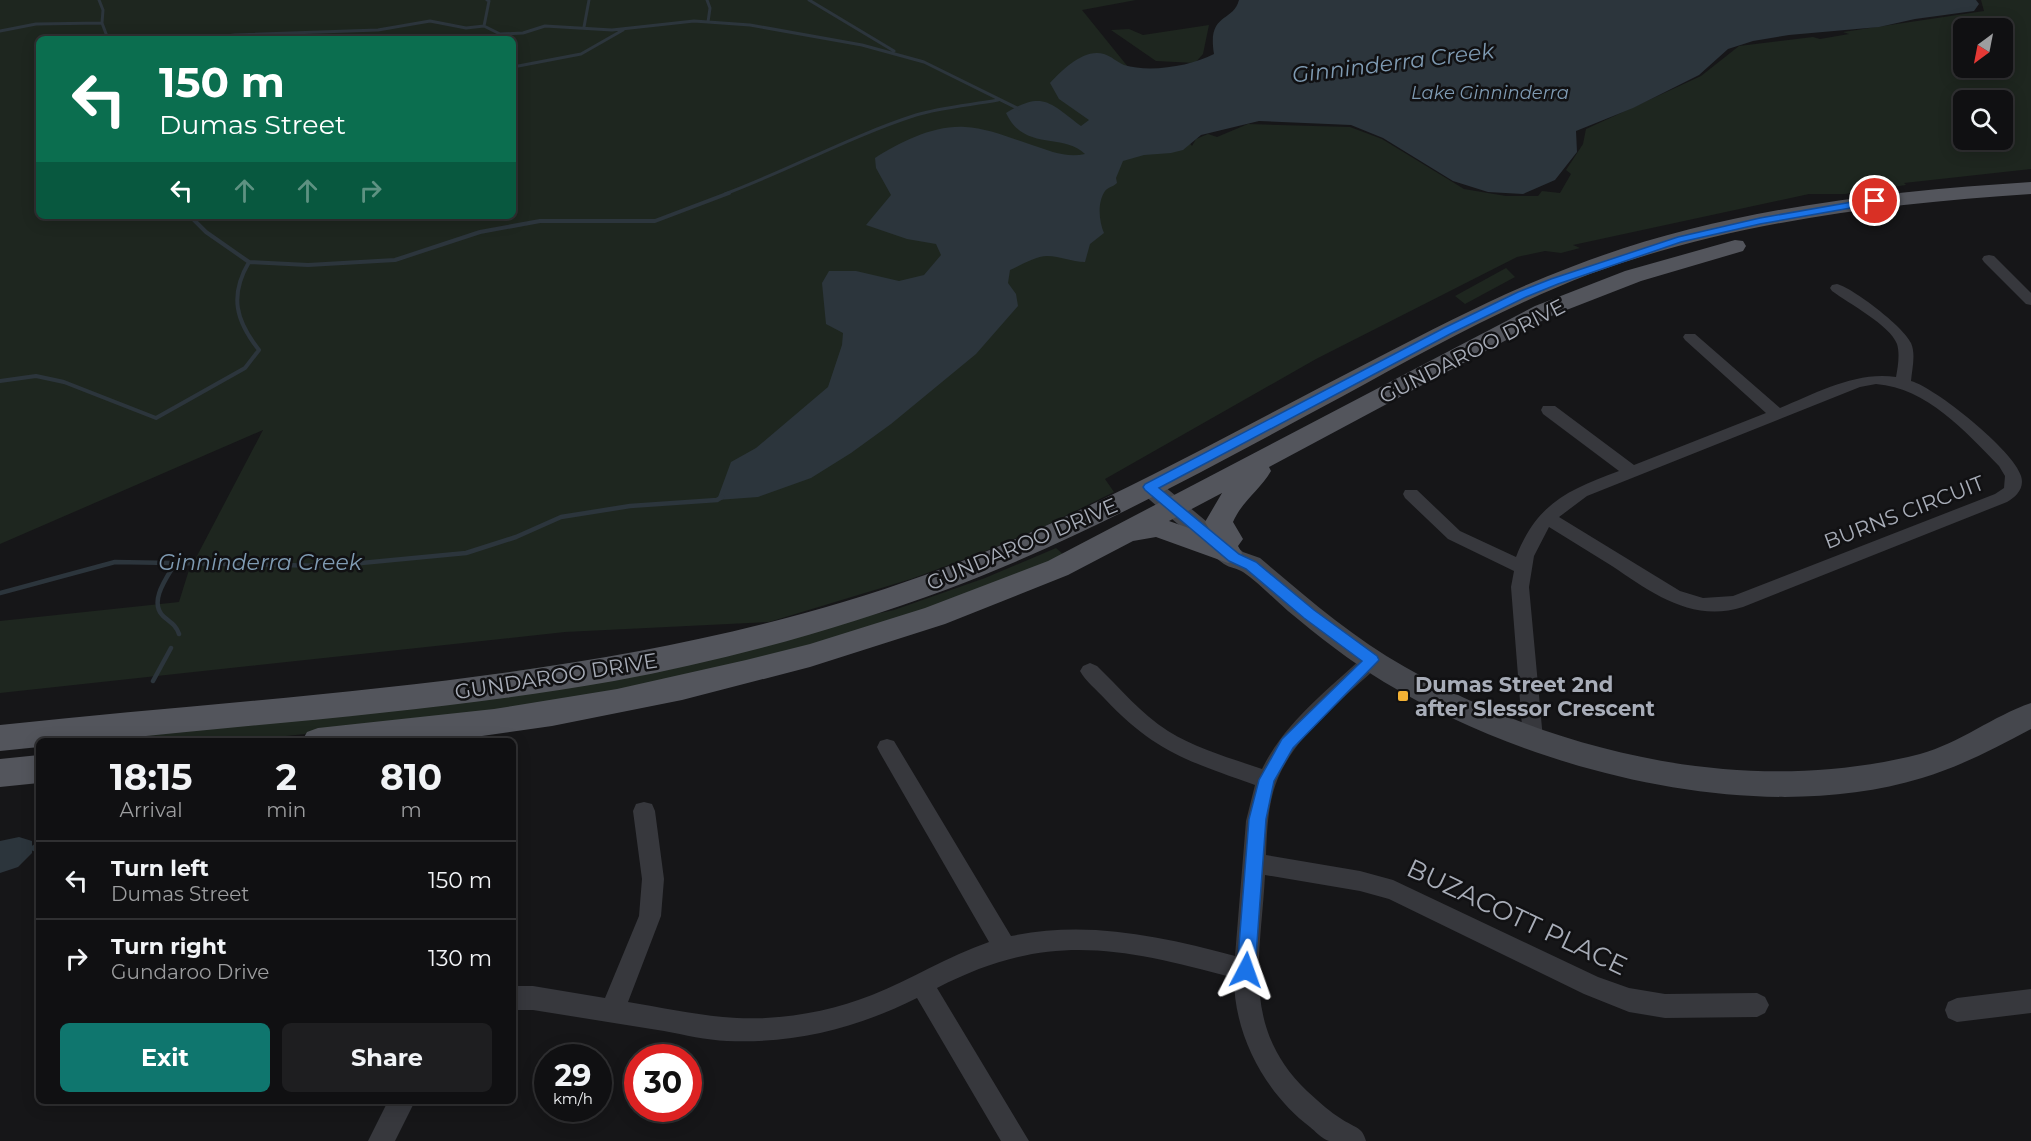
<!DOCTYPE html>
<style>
:root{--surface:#101012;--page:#1e1e20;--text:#f1f3f6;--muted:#9c9d9f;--line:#303032;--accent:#0f766e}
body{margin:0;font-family:Montserrat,sans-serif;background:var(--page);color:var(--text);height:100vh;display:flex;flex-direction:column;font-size:22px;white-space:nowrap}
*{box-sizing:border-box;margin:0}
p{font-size:20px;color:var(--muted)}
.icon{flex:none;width:33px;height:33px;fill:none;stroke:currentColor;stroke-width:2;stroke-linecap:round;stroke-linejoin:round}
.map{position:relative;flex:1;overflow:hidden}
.drawer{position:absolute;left:36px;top:738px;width:480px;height:366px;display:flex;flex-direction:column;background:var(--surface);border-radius:9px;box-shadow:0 3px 15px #0003,0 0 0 2px var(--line)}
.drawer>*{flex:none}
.top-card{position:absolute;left:36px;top:36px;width:480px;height:183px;border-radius:9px;box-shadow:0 3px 15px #0003,0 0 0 2px var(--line);background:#0b6e4f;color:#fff;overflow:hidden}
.needle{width:39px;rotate:212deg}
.tools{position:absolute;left:1953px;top:18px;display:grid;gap:12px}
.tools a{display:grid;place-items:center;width:60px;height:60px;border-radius:9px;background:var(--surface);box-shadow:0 3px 15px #0003,0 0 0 2px var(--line);font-size:30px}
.speed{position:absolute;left:534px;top:1044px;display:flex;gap:12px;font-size:30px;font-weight:700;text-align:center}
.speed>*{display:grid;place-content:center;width:78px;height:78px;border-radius:50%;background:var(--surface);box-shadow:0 3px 15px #0003,0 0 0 2px var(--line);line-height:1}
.speed small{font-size:15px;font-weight:400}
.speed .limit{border:9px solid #d22;background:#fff;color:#111}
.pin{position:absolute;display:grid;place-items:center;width:51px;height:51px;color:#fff;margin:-26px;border:3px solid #fff;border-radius:50%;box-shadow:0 2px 6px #0007}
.me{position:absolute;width:66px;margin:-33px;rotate:4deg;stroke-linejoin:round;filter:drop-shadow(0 0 4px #0008)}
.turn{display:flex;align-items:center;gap:21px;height:126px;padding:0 24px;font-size:27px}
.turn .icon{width:78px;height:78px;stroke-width:2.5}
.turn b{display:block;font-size:42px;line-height:51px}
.lanes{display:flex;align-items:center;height:57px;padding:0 24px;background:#0003;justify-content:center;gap:30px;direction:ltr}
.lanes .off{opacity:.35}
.eta{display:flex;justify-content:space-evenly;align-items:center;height:102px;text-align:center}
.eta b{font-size:36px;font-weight:700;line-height:42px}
.button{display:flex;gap:12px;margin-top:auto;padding:12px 24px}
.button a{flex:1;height:69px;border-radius:9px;background:var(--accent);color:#fff;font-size:24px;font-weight:700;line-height:69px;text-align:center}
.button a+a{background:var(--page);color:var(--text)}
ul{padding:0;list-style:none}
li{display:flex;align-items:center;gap:18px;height:78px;padding:0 24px;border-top:2px solid var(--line)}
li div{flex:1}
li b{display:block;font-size:22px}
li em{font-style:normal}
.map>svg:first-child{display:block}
</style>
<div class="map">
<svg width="2031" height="1141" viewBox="0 0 2031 1141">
<rect width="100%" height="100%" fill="#161618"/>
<!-- green -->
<path fill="#1e261f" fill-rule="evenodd" d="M0 0H1136L1082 10 1192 146 1196 139 1208 134 1217 137 1248 124 1350 127 1382 139 1464 189 1506 196H1538L1542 191 1560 193 1571 174 1566 170 1583 144 1586 129 1701 76 1739 46 1813 37 1820 39 1849 34 1843 32 1984 11 1981 0H2031V169L1904 183 1906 185 1845 194H1809L1573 245 1580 248 1561 253 1545 251 1517 257 1316 359 1105 479 1114 492 1047 525 981 553 911 579 769 622 565 632 0 693V621L179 602 188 573 263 430 0 544ZM1964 28H2002V68H1964ZM39 39H513V216H39ZM1964 100H2002V140H1964Z
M1209 25 1203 54 1195 63 1156 61 1111 30 1129 29 1143 35Z
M1506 268 1515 277 1465 304 1455 296Z
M1056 548 1064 555 989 587 847 637 658 686 394 725 237 741H47L824 625 894 610 985 578Z"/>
<!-- water -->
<path fill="#2c353c" d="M1239 0H1976L1979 4 1974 11 1915 19 1879 27 1789 35 1753 41 1728 49 1699 75 1633 108 1576 131 1577 152 1555 180 1523 194 1488 192 1453 181 1383 138 1351 125 1259 121 1201 135 1183 150 1171 153 1144 155 1123 161 1116 178 1117 183C1113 187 1108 187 1105 191 1097 203 1099 221 1104 233L1090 244 1085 262C1071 262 1061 256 1047 256 1036 256 1021 265 1010 270L1008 283 1016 294 1018 306 976 354 891 424 851 453 811 478 758 497 717 500 731 462 756 448 828 387 842 345 843 333 826 324 822 283 829 271H856L899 281 924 275 941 255 936 244 907 239 866 225 891 195 876 168 875 158C900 142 934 125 965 127 987 128 1011 138 1032 145 1050 151 1066 158 1085 154 1062 132 1024 152 1006 113 1043 90 1050 103 1081 126L1089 120 1059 99 1050 83C1062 70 1084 48 1104 54 1111 56 1117 62 1124 65 1150 73 1191 66 1214 54 1207 12 1233 23 1239 0Z
M19 837 32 841V853L18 867 0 873V841Z"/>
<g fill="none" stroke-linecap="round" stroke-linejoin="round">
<!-- stream-far3 -->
<path stroke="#2c353c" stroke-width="3" d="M99 0 103 10 102 23
M707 0 710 8 708 22
M809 0 894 51
M484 26 489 1 487 0
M584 27 589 0
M0 31 36 24 102 23 108 39
M197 39 235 35 378 30 430 21 466 28 484 26 500 34 523 33 545 26 612 30 694 21 750 25 862 45 924 62 1019 109
M513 67 581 54 623 30
M725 194C789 170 851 136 916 115 942 107 971 105 998 100"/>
<!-- stream-far2 -->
<path stroke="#2c353c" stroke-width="4" d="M190 216 206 232 249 262 308 265 395 260 480 232 540 221H655L729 193
M0 381 36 376 64 382 156 418 245 368 259 350C236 321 229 296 249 262"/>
<!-- stream-far1 -->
<path stroke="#2c353c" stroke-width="4.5" d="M176 562C168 576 148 601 163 616 170 622 176 625 179 634
M0 593 115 562 330 566 466 553 516 537 561 517 630 506 717 500 722 497
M153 681 171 648"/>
<!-- stream -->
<path stroke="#2c353c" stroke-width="6" d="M34 848 39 845"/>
<!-- street -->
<path fill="#37383d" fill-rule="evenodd" d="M1989 255 1994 256 2031 293V305L2026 304 1984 262 1982 259 1984 256Z
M1837 284C1853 288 1904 327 1911 343 1916 354 1912 369 1911 381 1936 388 2014 451 2021 476 2025 488 2016 497 2007 502L1743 607C1692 623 1652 593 1612 566 1591 553 1570 540 1549 527L1534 556 1529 587 1543 739 1540 745 1533 747 1526 745 1523 739 1511 587 1514 571 1448 539 1405 498 1403 494 1405 490H1417L1460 531 1516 557C1537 503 1568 490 1619 471L1543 414 1541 410 1543 406H1555L1634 465 1766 413 1685 340 1683 337 1685 334H1695L1780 408C1816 393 1856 371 1896 377 1898 366 1900 354 1897 344 1890 325 1848 303 1832 291L1830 288 1832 285ZM1876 384C1927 388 1965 431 1999 466L2005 476 2004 488 1995 494 1733 596 1703 598 1680 591 1559 517 1587 496 1860 387Z
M1372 652 1379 655 1382 660 1379 665C1344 699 1298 732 1278 778 1268 802 1267 829 1266 855L1360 871 1393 880 1598 977 1629 988 1665 994 1757 993 1765 997 1769 1005 1765 1013 1757 1017 1665 1018 1629 1012 1584 994 1389 899 1360 891 1265 875C1261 956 1240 1027 1307 1091 1319 1102 1330 1112 1343 1120 1349 1124 1358 1127 1362 1132 1364 1135 1365 1138 1366 1141 1355 1141 1339 1141 1329 1141 1322 1139 1315 1131 1310 1127 1265 1093 1234 1035 1234 978 1121 947 1046 931 937 988L1029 1141H1001L917 998C857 1028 795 1044 727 1041 706 1040 685 1035 664 1031 620 1024 577 1017 533 1010H513V986H533L605 998 639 916 642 879 633 811 636 804 644 802 652 804 655 811 664 879 661 916 628 1002C659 1007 691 1014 723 1017 772 1022 827 1013 872 995 912 979 948 956 989 942L880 753 877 747 880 741 887 739 894 741 1011 936C1088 920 1160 936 1235 956L1246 821 1255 785C1188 761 1155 752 1105 699 1097 690 1086 682 1080 671L1083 666 1090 663 1097 666C1120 688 1141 714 1168 731 1197 749 1230 758 1262 769 1285 722 1328 690 1365 655Z
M2031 989V1013L1957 1022 1948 1018 1945 1010 1948 1002 1957 998Z
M388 1101H415L395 1141H368Z"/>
<!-- secondary -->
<path fill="#45474d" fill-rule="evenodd" d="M1150 479 1158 481 1243 552 1260 558C1306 597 1352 637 1405 667 1556 754 1748 798 1920 754 1960 743 1993 716 2031 703V729C1996 748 1961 766 1922 778 1755 829 1530 770 1384 682 1350 661 1318 636 1288 611 1273 598 1259 583 1243 572 1237 568 1230 568 1224 564 1215 558 1207 549 1198 541 1179 525 1160 509 1142 493L1138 487 1142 481Z"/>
<!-- primary -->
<path fill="#53555c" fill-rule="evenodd" d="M2031 182V194C1881 204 1732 222 1590 274 1504 307 1423 352 1343 396 1214 465 1086 537 948 589 840 629 727 660 614 681 442 711 269 723 96 741H39V747L0 751V725C310 692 629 682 925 575 1083 518 1228 434 1377 358 1441 325 1504 292 1571 267 1717 210 1875 192 2031 182Z
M1735 240 1743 241 1746 246 1743 251 1641 281 1551 316 1269 467 1271 471C1260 490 1242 501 1233 522L1243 539 1238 546 1242 553 1238 560 1228 563 1156 537 1133 541 1068 575 945 624 810 667 682 700 552 726 447 741H302L307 732 318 728 494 709 617 689 746 660 810 644 925 608 1048 561 1535 306 1625 271ZM1222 493 1205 522 1214 537 1169 521Z
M39 755V783L0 787V759Z"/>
</g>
<!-- route -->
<path fill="#1a73e8" stroke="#114b97" stroke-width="1.5" d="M1875 198 1879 199V203L1760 224 1681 242 1558 284 1526 297 1452 333 1159 488 1239 554 1256 562 1314 610 1377 656 1379 660 1293 748 1274 781 1266 819 1255 970 1253 976 1246 979 1240 976 1237 970 1249 819 1259 780 1282 739 1362 661 1304 618 1246 569 1229 561 1145 490 1143 487 1145 484 1444 328 1518 292 1551 279 1678 237 1760 218Z"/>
<!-- markers -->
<rect fill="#f2b134" stroke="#111113" stroke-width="2" x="1397" y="690" width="12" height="12" rx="3"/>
<g text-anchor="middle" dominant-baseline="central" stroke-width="5" stroke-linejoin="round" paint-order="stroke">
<!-- far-water labels -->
<g font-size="18" font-style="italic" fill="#7f9bb3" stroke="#111113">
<text x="1490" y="93">Lake Ginninderra</text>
</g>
<!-- street labels -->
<g font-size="21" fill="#a8adb8" stroke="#111113">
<text transform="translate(1472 351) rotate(-27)">GUNDAROO DRIVE</text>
<text transform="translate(1904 512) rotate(-21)">BURNS CIRCUIT</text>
<text transform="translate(1022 544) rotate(-23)">GUNDAROO DRIVE</text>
<text transform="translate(556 676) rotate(-9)">GUNDAROO DRIVE</text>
</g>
<!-- poi labels -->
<g font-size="21" font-weight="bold" fill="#a8adb8" stroke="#111113" text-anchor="start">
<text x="1415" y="684">Dumas Street 2nd<tspan x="1415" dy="24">after Slessor Crescent</tspan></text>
</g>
<!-- water labels -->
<g font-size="22" font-style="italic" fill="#7f9bb3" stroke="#111113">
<text transform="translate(1393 63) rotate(-7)">Ginninderra Creek</text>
<text x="260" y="562">Ginninderra Creek</text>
</g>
<!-- near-street labels -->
<g font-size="26" fill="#a8adb8" stroke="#111113">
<text transform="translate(1517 917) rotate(25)">BUZACOTT PLACE</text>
</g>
</g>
</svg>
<div class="tools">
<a><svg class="needle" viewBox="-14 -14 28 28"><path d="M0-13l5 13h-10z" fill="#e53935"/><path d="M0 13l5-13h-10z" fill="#9c9d9f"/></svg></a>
<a><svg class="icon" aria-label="search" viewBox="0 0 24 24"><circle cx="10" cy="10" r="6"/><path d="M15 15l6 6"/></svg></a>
</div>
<div class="speed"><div>29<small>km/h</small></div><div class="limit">30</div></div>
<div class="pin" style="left:1875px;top:201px;background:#d93025"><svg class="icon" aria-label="arrive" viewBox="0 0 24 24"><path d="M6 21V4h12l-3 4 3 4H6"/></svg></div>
<svg class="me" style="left:1246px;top:970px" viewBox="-20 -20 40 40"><path d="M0-17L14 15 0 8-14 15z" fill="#1a73e8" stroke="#fff" stroke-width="4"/></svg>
<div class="top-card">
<div class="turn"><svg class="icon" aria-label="left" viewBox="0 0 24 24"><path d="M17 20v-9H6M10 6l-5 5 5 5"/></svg><div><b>150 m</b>Dumas Street</div></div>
<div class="lanes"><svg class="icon" aria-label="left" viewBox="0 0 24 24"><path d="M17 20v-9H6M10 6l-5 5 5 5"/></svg><svg class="icon off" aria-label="ahead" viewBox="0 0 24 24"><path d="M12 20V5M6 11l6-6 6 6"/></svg><svg class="icon off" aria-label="ahead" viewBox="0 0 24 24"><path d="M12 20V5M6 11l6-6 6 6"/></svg><svg class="icon off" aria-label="right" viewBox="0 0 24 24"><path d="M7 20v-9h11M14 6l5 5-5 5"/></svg></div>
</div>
<section class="drawer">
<div class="eta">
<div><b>18:15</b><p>Arrival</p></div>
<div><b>2</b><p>min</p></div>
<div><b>810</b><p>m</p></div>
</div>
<ul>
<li><svg class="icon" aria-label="left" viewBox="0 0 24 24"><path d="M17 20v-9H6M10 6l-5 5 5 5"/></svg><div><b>Turn left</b><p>Dumas Street</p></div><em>150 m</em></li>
<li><svg class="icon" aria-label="right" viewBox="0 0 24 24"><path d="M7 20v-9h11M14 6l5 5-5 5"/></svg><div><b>Turn right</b><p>Gundaroo Drive</p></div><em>130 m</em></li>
</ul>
<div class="button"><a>Exit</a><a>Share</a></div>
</section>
</div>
